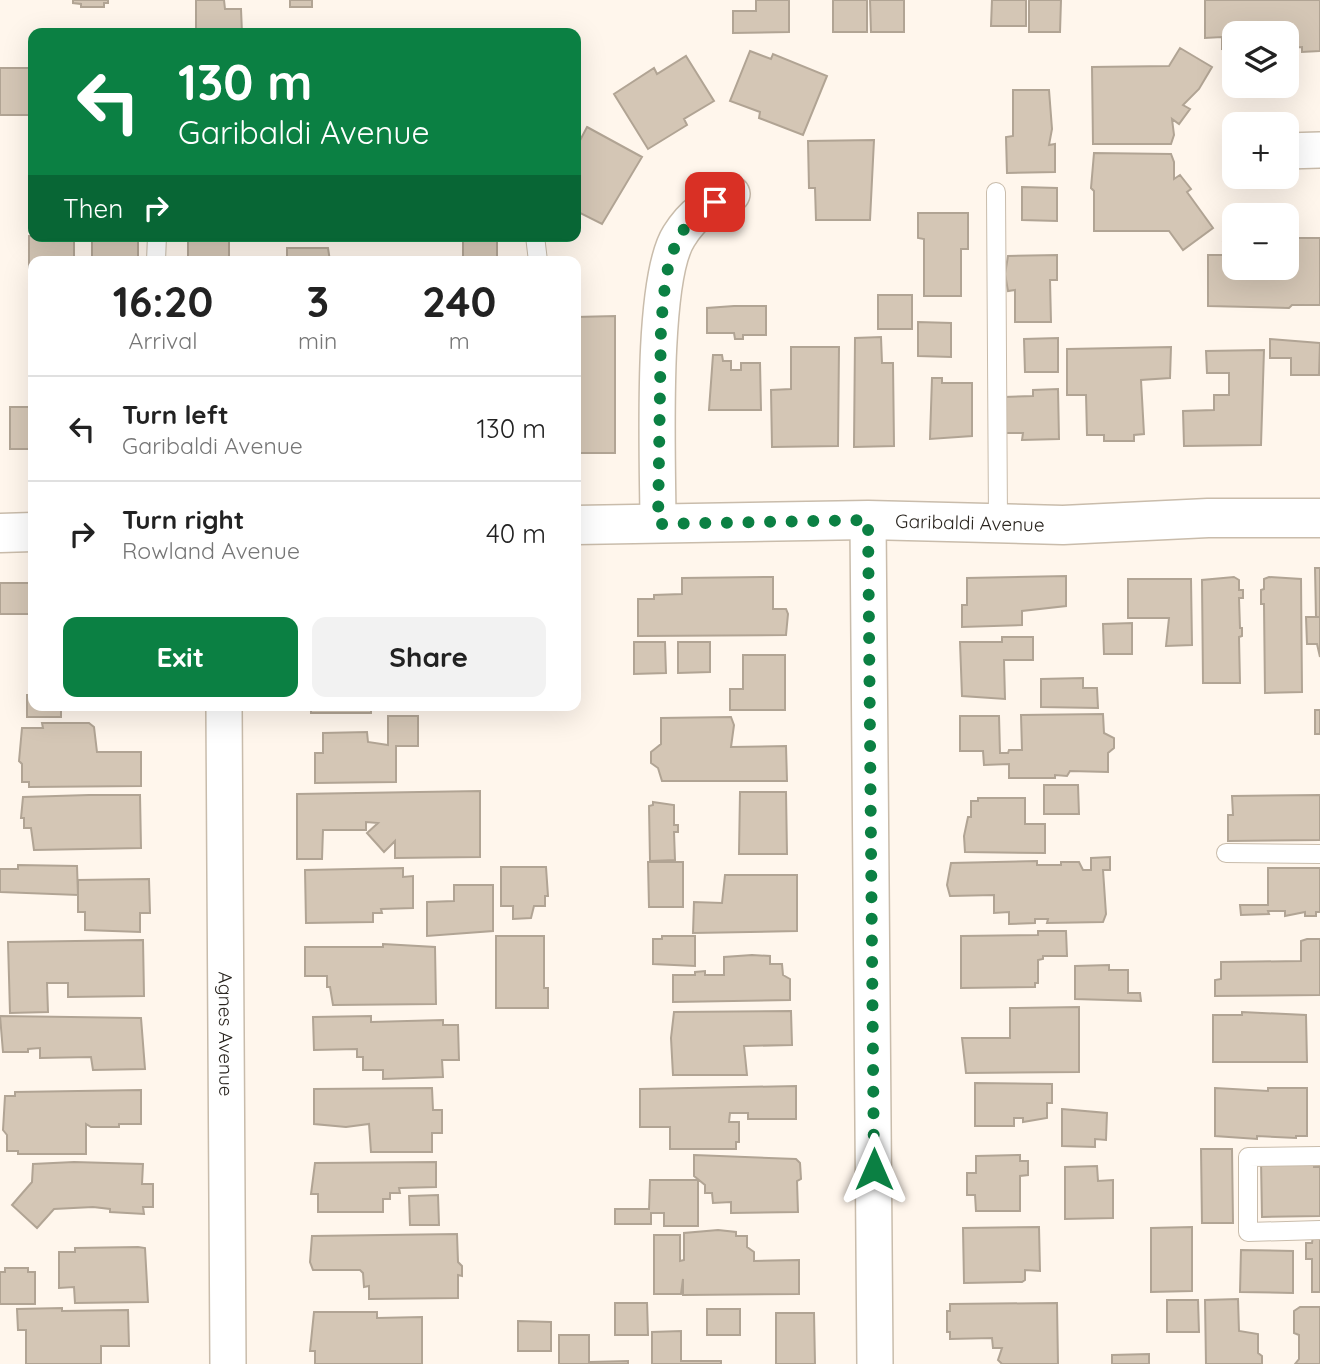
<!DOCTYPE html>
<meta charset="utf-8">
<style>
:root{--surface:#fff;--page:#f2f2f2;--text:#222;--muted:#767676;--line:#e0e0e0;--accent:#0b8043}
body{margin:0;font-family:Quicksand,sans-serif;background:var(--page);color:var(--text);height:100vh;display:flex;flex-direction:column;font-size:26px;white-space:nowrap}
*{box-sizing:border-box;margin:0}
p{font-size:23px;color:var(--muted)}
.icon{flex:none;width:38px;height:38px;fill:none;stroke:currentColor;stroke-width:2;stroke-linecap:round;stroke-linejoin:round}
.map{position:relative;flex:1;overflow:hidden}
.side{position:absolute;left:28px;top:256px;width:553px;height:455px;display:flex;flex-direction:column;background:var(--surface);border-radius:14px;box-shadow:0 7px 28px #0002}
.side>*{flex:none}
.top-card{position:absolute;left:28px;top:28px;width:553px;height:214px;border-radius:14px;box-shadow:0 7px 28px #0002;background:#0b8043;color:#fff;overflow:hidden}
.controls{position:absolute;left:1222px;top:21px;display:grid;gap:14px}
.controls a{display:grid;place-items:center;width:77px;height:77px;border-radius:14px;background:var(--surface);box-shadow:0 7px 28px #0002;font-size:35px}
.pin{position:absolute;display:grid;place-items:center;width:60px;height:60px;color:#fff;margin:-30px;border-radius:14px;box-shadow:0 4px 10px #0006}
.me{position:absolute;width:77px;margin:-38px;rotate:0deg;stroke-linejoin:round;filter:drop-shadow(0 0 5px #0008)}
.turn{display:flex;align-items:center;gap:24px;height:147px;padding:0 35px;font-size:32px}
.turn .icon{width:91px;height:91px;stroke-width:2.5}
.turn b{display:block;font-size:49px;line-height:60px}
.then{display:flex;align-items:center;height:66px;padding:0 35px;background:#0003;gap:14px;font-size:26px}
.eta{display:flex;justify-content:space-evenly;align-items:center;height:119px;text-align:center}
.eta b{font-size:42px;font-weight:800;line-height:49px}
.button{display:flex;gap:14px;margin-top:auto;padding:14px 35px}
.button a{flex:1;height:80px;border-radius:14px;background:var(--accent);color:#fff;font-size:28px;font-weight:800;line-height:80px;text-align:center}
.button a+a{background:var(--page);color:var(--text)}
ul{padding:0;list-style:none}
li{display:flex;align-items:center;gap:21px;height:105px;padding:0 35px;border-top:2px solid var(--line)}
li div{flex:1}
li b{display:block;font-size:26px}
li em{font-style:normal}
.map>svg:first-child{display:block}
</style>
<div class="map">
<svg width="1320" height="1364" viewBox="0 0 1320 1364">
<rect width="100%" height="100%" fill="#fff6ec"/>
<!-- building -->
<path fill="#d4c6b5" stroke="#b1a494" stroke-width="2" d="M73 0H108V3H104V7H81V4L73 3Z
M196 0H224L225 9H241L242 33H196Z
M290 0H312V7H290Z
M756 0H789V32L733 33V11H756Z
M833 0H867V32H833Z
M870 0H904V32H871Z
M992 0H1026V26H991Z
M1029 0H1061L1060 32H1029Z
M1205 0H1320V51L1302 52V47L1286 48V33H1234V50L1222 49V37L1205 38Z
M1180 48 1212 67 1199 89 1183 105 1190 109 1179 124 1172 119 1174 135 1171 144H1093L1092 67 1169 66Z
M750 51 771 59 773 54 827 76 803 135 759 118 760 112 730 101Z
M686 56 714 101 684 119 687 125 648 149 614 94 654 68 657 74Z
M0 68H33V115H0Z
M1013 90H1049L1052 129 1049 145 1055 144V172L1007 173 1006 137 1013 136Z
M587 127 642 157 602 224 576 211V148Z
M874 140 870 220H816L815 188H809L808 141Z
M1094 153 1171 154 1174 162V179L1180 175 1191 189 1187 192 1213 228 1183 250 1169 231H1094V191L1091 188Z
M1022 187 1057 188V221L1022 220Z
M918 213H968V249H961V296H924V239L918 238Z
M29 236H74V261H33V288V282H29Z
M92 236H138V261H92Z
M188 236H229V257H188Z
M463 236H497V261H463Z
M1286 238H1320V305H1292L1289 308 1208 306V255H1224L1223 242H1234V268H1286Z
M287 248H328L330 261H287Z
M1057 255V280H1050L1051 322H1015V290L1008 291 1005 274 1008 256Z
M878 295H912V329H878Z
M734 306H766V335H743V339H735L734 333H707V308Z
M615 316V453H576V317Z
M918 322 951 323V357L918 356Z
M881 337 882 363H893L894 446 854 447 855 338Z
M1058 338V372H1025L1024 339Z
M1270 339 1320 343 1319 375H1291V358H1270Z
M791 347H839L838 446 772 447 771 390 791 389Z
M1171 347 1170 378 1141 380 1144 434 1134 435V441H1104V435H1087L1086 395H1067V349Z
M1264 350 1261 445 1184 446 1183 411 1214 410V395H1229V373H1207L1206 351Z
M713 355H722L723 361H731V370H741V363H760L761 410H709Z
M932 378H942V383H972V436L930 439Z
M1058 389 1059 439 1022 440 1023 433H1005L1004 397 1033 396V390Z
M29 399H33V445L31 449H10V407H29Z
M1315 568H1320V617H1316Z
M1066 576V606L1022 611V625L962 627V605H967V578Z
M773 577V609H786L788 614 786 635 638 636V599H654V595L682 594V578Z
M1234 577 1239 580V590H1243V598H1239L1240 628H1242V636L1239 637 1240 683H1203L1202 580Z
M1269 577 1301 579 1302 692 1265 693 1264 604H1261V590L1264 589V579Z
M1128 579H1191L1192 645 1166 646 1169 618H1128Z
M0 583H31V614H0Z
M1306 617H1320V657L1317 644H1307Z
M1132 623V654H1104L1103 624Z
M1002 637H1033V660H1004L1005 699 962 696 960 642H1002Z
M634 642H665L666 673 634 674Z
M678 642H710V672L678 673Z
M743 655H785V710H730V689H743Z
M1083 678V688H1097L1098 708 1041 707V679Z
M27 695H33V705H61V717H27Z
M311 705H398V708H371V713H311Z
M1315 710H1320V734H1315Z
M1103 714 1104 733 1114 738V748L1108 753V772L1070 771 1067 776 1055 775V778H1009V764L984 765 983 751H960V716H999L1000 753H1008L1009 750H1022L1021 715Z
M388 716H418V746H396V782L315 783V753H323V733L367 732 368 742 388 745Z
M731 717 734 725 731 747 786 746 787 781H662L658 768 651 763V752L661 744V718Z
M42 723H89L94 727 97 752H141V786L29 787V782H22V764L19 761 22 728H43Z
M1044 785H1078L1079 814H1044Z
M480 791V857L395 858V841L384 852 367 833 378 823 366 822V830H323L322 859H297V794Z
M740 792H786L787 854H739Z
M89 795H140L141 848 34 850 31 828H24V818H21L23 797Z
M1320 795V840L1228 841V815H1233L1232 796Z
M978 798H1025V824H1045V853L965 852 964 836 968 817H971V801H978Z
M653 802 674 805V825H678V832H674L675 860 650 861 649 806 653 805Z
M1110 857V870H1103L1106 914 1103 922 1047 923 1048 919H1035V923L1009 924V912L994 913V895L950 896 947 885 951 863 1037 861V865H1061V862H1079L1083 870H1091V858Z
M648 862H683V907H649Z
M18 865 77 866 78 895 0 892V869H18Z
M501 867H546L548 896H545V906H534L531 918 513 919V906H501Z
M403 868V877L413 876V908L381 909 382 913H373V922L306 923 305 870Z
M1268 868H1320V912H1316V916H1305V912L1285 916V911H1268L1269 914 1241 915 1240 905H1268Z
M725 875H797V931L693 933 694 902 722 903Z
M149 879 150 913H140V932L85 930V912H78V880Z
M454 885H493V931L427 936V902L454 901Z
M1038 931H1066L1067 956H1043V959L1038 960V983H1035V987L961 988V936L1038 935Z
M496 936H544V988H548V1008H496Z
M662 936H695V966L653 964V939H662Z
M1307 939H1320V995L1215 996V980L1221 979V962L1301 961V941Z
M143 940 144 996 68 997V983H47L48 1012 10 1013 8 942Z
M383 944 435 947 436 1004 333 1005 330 987H327V976H305V947H383Z
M752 955 770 956V964H782L783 975 790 979V1000L673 1002V975H695V972L705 971V975H724V957Z
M1109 965V970H1128V993H1140L1141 1001 1075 999V966Z
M1079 1007V1072L966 1073 962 1038H1010V1008Z
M791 1011 792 1045 744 1046 747 1075H673L671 1038 674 1012Z
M1242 1012 1306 1015 1307 1062H1213V1015H1242Z
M0 1016 141 1018 145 1069 93 1070 91 1057 40 1058V1048L28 1049V1052H3Z
M371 1016V1022L443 1020V1025H458L459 1060H442L443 1077 383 1079V1070H363V1057H357V1049L314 1050 313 1017Z
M975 1083 1052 1084V1103H1047V1118L1023 1122V1118H1014V1126H975Z
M796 1086V1119H748V1113H730L729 1122H739V1142H736V1149H670V1127H640V1089Z
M432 1088 433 1110H442V1133H432V1152H371L369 1124 346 1127 314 1124V1089Z
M1215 1088 1268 1091V1088H1307V1136H1296V1138L1257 1136V1139L1215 1136Z
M141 1090V1124H119V1127H91L86 1124V1154H18V1151H7V1135L3 1130 5 1096H15V1092Z
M1062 1109 1107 1113 1106 1140 1095 1139V1147L1062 1146Z
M1201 1149H1232L1233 1223H1202Z
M694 1155 796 1159 800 1163 801 1179 797 1181 798 1212 731 1213V1202L713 1203 712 1193H705V1185L694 1176Z
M1020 1155V1161H1028V1175L1020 1176V1211H976L975 1195H967V1173H976V1156Z
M1261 1160 1314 1162V1167H1320V1216L1262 1217Z
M74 1162 143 1164 142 1184H153V1207H143L144 1214 110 1212V1209L93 1207 54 1209 37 1228 12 1205 32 1182 33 1164Z
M436 1162V1187L399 1188 400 1193H390V1199H383V1212H318V1194H311L315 1163Z
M1097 1166 1098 1181 1113 1180V1218L1065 1219V1167Z
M650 1180H698V1226H664V1213H651V1224H615V1209H649Z
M438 1195 439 1225H410L409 1196Z
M1039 1227 1040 1271 1025 1270V1280L1022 1282 964 1283 963 1228Z
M1192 1227V1291L1151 1292V1228Z
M718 1230 736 1232V1236H747V1247L754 1252V1261L799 1260V1294L683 1295V1279L681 1294H654V1235H680V1261L684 1260V1233Z
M457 1234 458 1262 462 1266V1276L458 1275V1298L369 1299V1286L364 1287 363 1273 360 1270H313L310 1262 312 1236Z
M1313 1236H1320V1292H1312V1259H1306V1243H1312Z
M138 1247 145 1248 148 1302 75 1303 74 1287 59 1288V1252H75V1248Z
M1241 1250 1293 1251V1293L1240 1292Z
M5 1268H28V1272H35V1304H0V1272H5Z
M1238 1299 1239 1331 1258 1334V1353L1262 1356V1364H1206L1205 1300Z
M1167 1300H1198L1199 1332H1167Z
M615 1303H647L648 1335H615Z
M1057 1303 1058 1364H1002L998 1360 1002 1348H993L992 1338 950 1339V1332H947V1311H950V1304Z
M1300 1307H1320V1364H1295L1299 1359V1335L1294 1333V1311Z
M62 1308V1311L128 1310 129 1346H101V1364H26V1330H18L17 1309Z
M707 1309H740V1335H707Z
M314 1312H377V1318L422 1317V1364H315V1351H310Z
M776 1313H814L815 1364H776Z
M518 1321 551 1322V1351H518Z
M681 1331V1361H721V1364H652V1332Z
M559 1335H589V1362L628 1361V1364H559Z
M1149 1354V1364H1112V1355Z"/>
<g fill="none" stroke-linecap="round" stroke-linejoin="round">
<!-- service casing -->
<g stroke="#c9bcab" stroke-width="20">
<path id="service" d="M996 192 998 523
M535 236 538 261
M156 261 157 236
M1226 853 1320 854
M1320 1156 1248 1157V1232L1320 1230"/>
</g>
<!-- minor casing -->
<g stroke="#c9bcab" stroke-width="38">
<g id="minor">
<path d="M1286 151 1320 150"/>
<path d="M868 520 875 1364"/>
<path d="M658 524C658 464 650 281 679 236 694 212 707 206 732 194"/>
<path id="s1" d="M224 705 228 1364"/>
</g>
</g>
<!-- tertiary casing -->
<g stroke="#c9bcab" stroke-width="41">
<g id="tertiary">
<path id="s2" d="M576 525 868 520 1063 525 1208 518H1320"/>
<path d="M0 533 33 532"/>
</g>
</g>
<!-- service -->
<use href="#service" stroke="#fff" stroke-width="18"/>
<!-- minor -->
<use href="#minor" stroke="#fff" stroke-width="35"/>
<!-- tertiary -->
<use href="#tertiary" stroke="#fff" stroke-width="38"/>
</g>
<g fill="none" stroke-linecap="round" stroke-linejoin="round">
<!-- route -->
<path stroke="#0b8043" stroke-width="12" stroke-dasharray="0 21.6" d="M715 202 698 210 677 239 666 275 661 325 658 524 868 520 874 1169"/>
</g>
<g text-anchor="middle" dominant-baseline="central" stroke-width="7" stroke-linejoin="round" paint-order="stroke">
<!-- street labels -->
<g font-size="19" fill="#2a251f" stroke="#fff">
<text stroke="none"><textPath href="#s2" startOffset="394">Garibaldi Avenue</textPath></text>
<text stroke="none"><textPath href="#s1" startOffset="329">Agnes Avenue</textPath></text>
</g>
</g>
</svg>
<div class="controls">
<a><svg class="icon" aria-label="layers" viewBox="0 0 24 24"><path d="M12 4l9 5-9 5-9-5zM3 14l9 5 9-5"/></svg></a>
<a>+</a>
<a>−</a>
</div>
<div class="pin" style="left:715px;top:202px;background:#d93025"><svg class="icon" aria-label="arrive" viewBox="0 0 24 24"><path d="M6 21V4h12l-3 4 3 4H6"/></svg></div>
<svg class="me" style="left:874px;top:1169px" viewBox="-20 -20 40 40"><path d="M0-17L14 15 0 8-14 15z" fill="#0b8043" stroke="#fff" stroke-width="4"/></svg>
<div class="top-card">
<div class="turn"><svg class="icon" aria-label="left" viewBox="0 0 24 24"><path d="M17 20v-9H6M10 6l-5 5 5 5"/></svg><div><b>130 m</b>Garibaldi Avenue</div></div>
<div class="then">Then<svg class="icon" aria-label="right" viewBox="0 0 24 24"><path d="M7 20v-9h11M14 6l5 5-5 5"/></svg></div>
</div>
<section class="side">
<div class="eta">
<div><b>16:20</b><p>Arrival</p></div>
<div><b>3</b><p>min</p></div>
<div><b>240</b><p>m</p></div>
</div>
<ul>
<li><svg class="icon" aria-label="left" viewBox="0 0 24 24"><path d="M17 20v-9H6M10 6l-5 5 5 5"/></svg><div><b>Turn left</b><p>Garibaldi Avenue</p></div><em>130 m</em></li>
<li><svg class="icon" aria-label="right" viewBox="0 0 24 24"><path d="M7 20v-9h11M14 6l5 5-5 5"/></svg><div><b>Turn right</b><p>Rowland Avenue</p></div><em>40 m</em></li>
</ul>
<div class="button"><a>Exit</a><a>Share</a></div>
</section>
</div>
